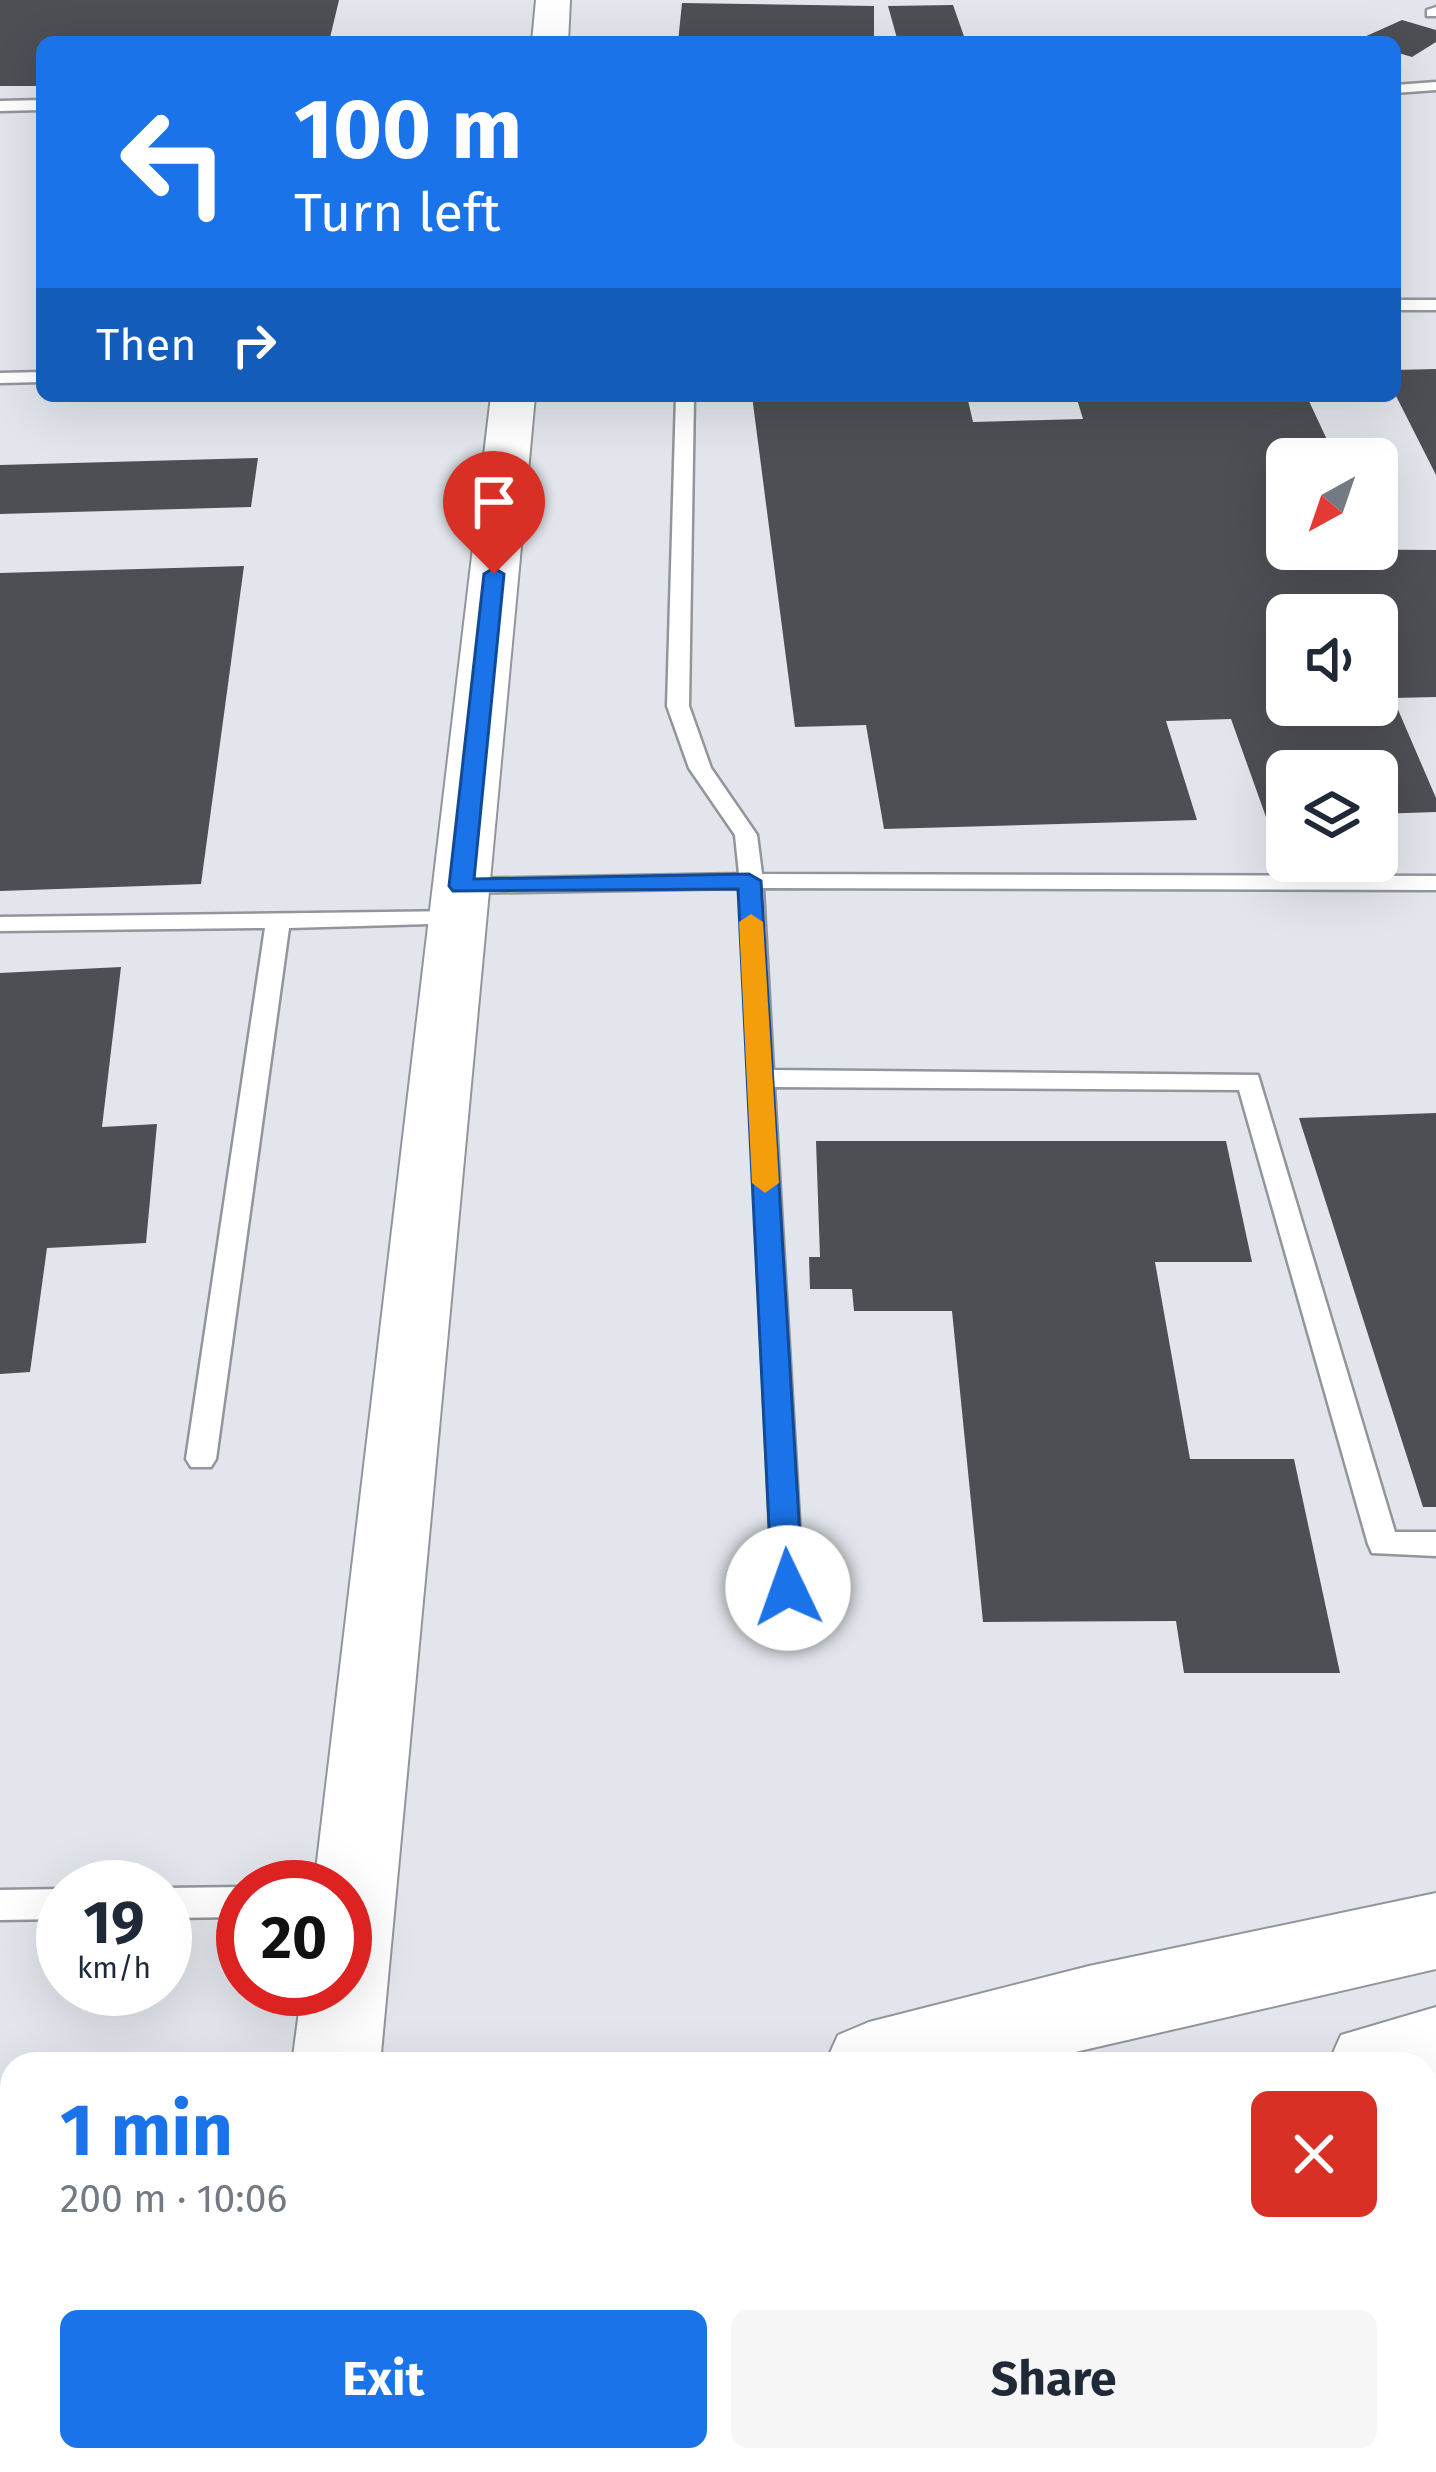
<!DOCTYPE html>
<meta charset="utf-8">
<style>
:root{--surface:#fff;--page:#f6f6f7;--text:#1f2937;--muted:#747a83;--accent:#1a73e8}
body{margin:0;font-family:"Fira Sans",sans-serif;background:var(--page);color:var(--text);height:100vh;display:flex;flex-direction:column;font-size:45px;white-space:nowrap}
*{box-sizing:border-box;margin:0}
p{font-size:39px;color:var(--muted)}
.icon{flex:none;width:66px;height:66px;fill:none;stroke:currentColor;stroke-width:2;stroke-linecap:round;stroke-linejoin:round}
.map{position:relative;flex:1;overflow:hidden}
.side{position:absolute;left:0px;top:2052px;width:1437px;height:420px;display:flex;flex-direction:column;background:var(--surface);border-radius:36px 36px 0 0;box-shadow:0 12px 48px #0002}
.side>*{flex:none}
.guide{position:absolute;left:36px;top:36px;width:1365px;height:366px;border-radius:18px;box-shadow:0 12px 48px #0002;background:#1a73e8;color:#fff;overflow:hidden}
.needle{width:78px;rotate:220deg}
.controls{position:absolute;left:1266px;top:438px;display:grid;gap:24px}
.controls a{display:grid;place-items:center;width:132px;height:132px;border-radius:18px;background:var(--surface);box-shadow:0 12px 48px #0002;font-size:60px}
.speed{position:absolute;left:36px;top:1860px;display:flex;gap:24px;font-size:60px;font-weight:700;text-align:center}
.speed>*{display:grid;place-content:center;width:156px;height:156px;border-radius:50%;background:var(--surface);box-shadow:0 12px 48px #0002;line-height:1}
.speed small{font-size:30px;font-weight:400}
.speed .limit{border:18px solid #d22;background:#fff;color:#111}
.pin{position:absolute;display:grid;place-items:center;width:102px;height:102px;color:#fff;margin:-123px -51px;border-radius:50% 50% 50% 0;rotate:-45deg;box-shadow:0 0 12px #0007}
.pin .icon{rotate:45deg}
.me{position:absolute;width:132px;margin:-66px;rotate:357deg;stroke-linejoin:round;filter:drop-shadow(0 0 9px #0008)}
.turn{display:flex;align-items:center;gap:42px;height:252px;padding:0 60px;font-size:54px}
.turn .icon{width:156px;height:156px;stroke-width:2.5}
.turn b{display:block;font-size:84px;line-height:102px}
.then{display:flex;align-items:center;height:114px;padding:0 60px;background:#0003;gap:24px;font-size:45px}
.round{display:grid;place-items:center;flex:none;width:126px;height:126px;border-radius:18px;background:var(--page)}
.headline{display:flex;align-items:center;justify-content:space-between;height:204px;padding:0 60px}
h1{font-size:72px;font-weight:700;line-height:90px;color:var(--accent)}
.primary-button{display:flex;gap:24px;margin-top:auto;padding:24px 60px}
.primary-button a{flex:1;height:138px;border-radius:18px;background:var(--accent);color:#fff;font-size:48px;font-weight:700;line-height:138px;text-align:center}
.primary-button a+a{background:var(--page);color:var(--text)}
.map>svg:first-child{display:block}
</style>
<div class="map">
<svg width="1436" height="2472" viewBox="0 0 1436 2472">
<rect width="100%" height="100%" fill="#e2e6ec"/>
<!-- building -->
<path fill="#4d4f55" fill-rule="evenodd" d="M0 0H339L329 42H42V86H0Z
M682 3 874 6V42H678Z
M953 5 966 42H898L888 6Z
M1402 20 1436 30V42L1412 57 1395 52V42H1353Z
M1436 369V475L1395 394V370Z
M752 396H967L973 422 1083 419 1076 396 1308 399 1336 459H1287V549L1436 550V697L1393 698 1436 798V812L1377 814V771H1287V817H1266L1231 719 1166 721 1197 820 884 829 866 725 795 727ZM1287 615H1377V705H1287Z
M258 458 251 507 0 514V465Z
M244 566 201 884 0 891V573Z
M121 967 102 1127 157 1124 146 1243 47 1248 30 1372 0 1374V973Z
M1436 1113V1507H1423L1299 1118Z
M816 1141H1226L1252 1262H1155L1190 1459H1294L1340 1673H1184L1176 1621 983 1622 952 1311H854L852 1289H810L809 1257H820Z"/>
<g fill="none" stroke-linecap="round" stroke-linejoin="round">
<!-- service casing -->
<g stroke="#92959b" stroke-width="5">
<path id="service" d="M1436 7V16H1427V10Z
M1436 82V90L1395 93V85Z
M42 100V110L0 111V101Z
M1395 300H1436V310H1395Z
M42 372V382L0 383V373Z
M676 396H694L689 706 711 768 757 835 762 874 1436 876V890L763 888 773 1070 1258 1075 1395 1532H1436V1556L1372 1553 1368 1544 1239 1090 774 1087 803 1588 799 1597 788 1601 777 1597 773 1588 740 888 461 893 449 886 461 879 739 874 735 835 689 768 667 706Z
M458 911 470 918 466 923 289 928 216 1459 211 1467H191L186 1459 265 928 0 931V917Z
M244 1887 243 1917 165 1918V1888Z
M63 1889V1919L0 1920V1890Z"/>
</g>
<!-- tertiary casing -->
<g stroke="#92959b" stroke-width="4">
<path id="tertiary" d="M536 0H570L568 42H532Z
M491 396H535L380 2064H292L302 1989H345V1887H314Z"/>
</g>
<!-- secondary casing -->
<g stroke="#92959b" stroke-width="4">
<path id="secondary" d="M1436 1893V1969L1023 2064H825L838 2035 869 2022 1089 1966Z
M1436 2007V2089L1425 2092V2064H1328L1341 2035Z
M12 2238V2330L0 2334V2240Z
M12 2355V2451L0 2455V2359Z"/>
</g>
<!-- service -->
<use href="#service" fill="#fff" fill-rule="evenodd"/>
<!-- tertiary -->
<use href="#tertiary" fill="#fff" fill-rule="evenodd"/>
<!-- secondary -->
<use href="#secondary" fill="#fff" fill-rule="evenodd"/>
</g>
<!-- route -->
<path fill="#1a73e8" stroke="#114b97" stroke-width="3" d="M494 568 504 574 474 879 749 874 761 881 803 1588 799 1597 788 1601 777 1597 772 1588 738 889 453 891 449 886 484 574Z"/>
<!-- slow -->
<path fill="#f59e0b" d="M751 914 763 922 779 1183 765 1193 752 1183 739 922Z"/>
</svg>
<div class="controls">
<a><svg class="needle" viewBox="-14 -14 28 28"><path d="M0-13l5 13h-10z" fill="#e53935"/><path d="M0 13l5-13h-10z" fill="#747a83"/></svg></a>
<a><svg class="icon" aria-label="sound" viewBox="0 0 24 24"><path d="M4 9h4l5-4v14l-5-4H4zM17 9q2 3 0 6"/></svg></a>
<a><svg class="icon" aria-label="layers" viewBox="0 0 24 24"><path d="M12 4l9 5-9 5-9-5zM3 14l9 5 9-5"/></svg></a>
</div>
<div class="speed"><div>19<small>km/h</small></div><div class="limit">20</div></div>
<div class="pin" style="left:494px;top:574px;background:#d93025"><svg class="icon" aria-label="arrive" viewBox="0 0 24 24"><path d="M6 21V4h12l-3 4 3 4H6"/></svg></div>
<svg class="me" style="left:788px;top:1588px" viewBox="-20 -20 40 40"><circle r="19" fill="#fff"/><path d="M0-13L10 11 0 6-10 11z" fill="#1a73e8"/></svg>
<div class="guide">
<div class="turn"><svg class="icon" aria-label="left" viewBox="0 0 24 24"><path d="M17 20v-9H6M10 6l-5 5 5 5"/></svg><div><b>100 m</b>Turn left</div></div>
<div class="then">Then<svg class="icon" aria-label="right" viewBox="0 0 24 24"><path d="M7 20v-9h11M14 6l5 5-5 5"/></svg></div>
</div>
<section class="side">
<div class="headline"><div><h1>1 min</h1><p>200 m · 10:06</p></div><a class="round" style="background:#d93025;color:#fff"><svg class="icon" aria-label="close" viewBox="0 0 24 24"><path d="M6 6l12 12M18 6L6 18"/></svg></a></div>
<div class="primary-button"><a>Exit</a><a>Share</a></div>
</section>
</div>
